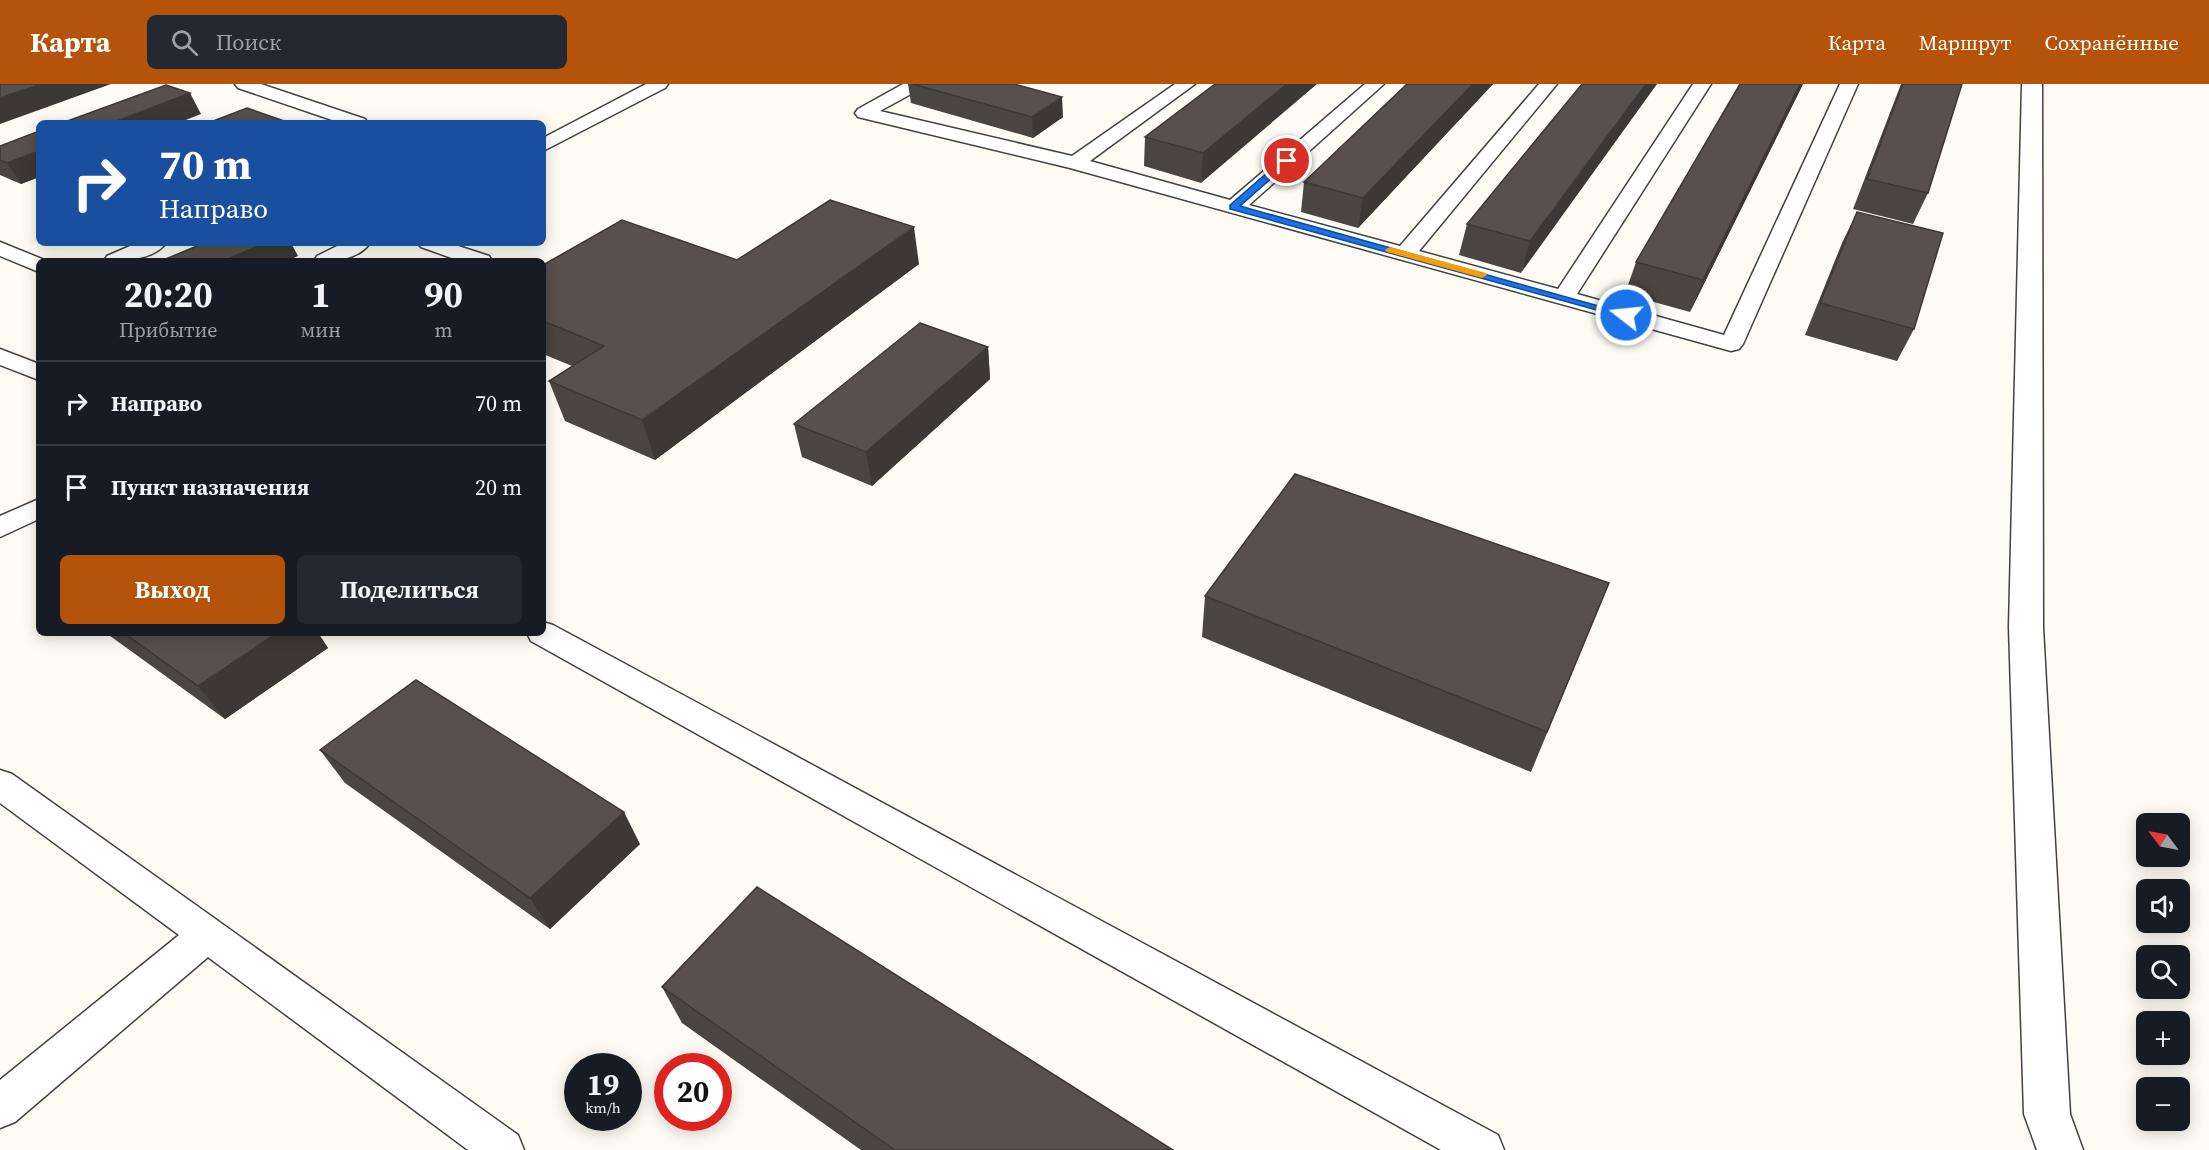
<!DOCTYPE html>
<html lang="ru">
<meta charset="utf-8">
<style>
:root{--surface:#171b24;--page:#242831;--text:#f1f3f6;--muted:#9ea1a6;--line:#363941;--accent:#b45309}
body{margin:0;font-family:"Source Serif 4",serif;background:var(--page);color:var(--text);height:100vh;display:flex;flex-direction:column;font-size:22px;white-space:nowrap}
*{box-sizing:border-box;margin:0}
p{font-size:20px;color:var(--muted)}
.icon{flex:none;width:33px;height:33px;fill:none;stroke:currentColor;stroke-width:2;stroke-linecap:round;stroke-linejoin:round}
.map{position:relative;flex:1;overflow:hidden}
.details{position:absolute;left:36px;top:174px;width:510px;height:378px;display:flex;flex-direction:column;background:var(--surface);border-radius:9px;box-shadow:0 3px 15px #0003}
.details>*{flex:none}
.guide{position:absolute;left:36px;top:36px;width:510px;height:126px;border-radius:9px;box-shadow:0 3px 15px #0003;background:#1a4fa0;color:#fff;overflow:hidden}
.needle{width:39px;rotate:302deg}
.controls{position:absolute;left:2136px;top:729px;display:grid;gap:12px}
.controls a{display:grid;place-items:center;width:54px;height:54px;border-radius:9px;background:var(--surface);box-shadow:0 3px 15px #0003;font-size:30px}
.speed{position:absolute;left:564px;top:969px;display:flex;gap:12px;font-size:30px;font-weight:700;text-align:center}
.speed>*{display:grid;place-content:center;width:78px;height:78px;border-radius:50%;background:var(--surface);box-shadow:0 3px 15px #0003;line-height:1}
.speed small{font-size:15px;font-weight:400}
.speed .limit{border:9px solid #d22;background:#fff;color:#111}
.pin{position:absolute;display:grid;place-items:center;width:51px;height:51px;color:#fff;margin:-26px;border:3px solid #fff;border-radius:50%;box-shadow:0 2px 6px #0007}
.me{position:absolute;width:66px;margin:-33px;rotate:286deg;stroke-linejoin:round;filter:drop-shadow(0 0 4px #0008)}
.turn{display:flex;align-items:center;gap:21px;height:126px;padding:0 24px;font-size:27px}
.turn .icon{width:78px;height:78px;stroke-width:2.5}
.turn b{display:block;font-size:42px;line-height:51px}
.eta{display:flex;justify-content:space-evenly;align-items:center;height:102px;text-align:center}
.eta b{font-size:36px;font-weight:700;line-height:42px}
.action{display:flex;gap:12px;margin-top:auto;padding:12px 24px}
.action a{flex:1;height:69px;border-radius:9px;background:var(--accent);color:#fff;font-size:24px;font-weight:700;line-height:69px;text-align:center}
.action a+a{background:var(--page);color:var(--text)}
ul{padding:0;list-style:none}
li{display:flex;align-items:center;gap:18px;height:84px;padding:0 24px;border-top:2px solid var(--line)}
li div{flex:1}
li b{display:block;font-size:22px}
li em{font-style:normal}
header{display:flex;align-items:center;gap:36px;box-sizing:border-box;height:84px;padding:0 30px;background:var(--accent);color:#fff}
header strong{font-size:28px}
nav{display:flex;gap:33px;margin-inline-start:auto;font-size:21px}
.search{width:420px;height:54px;background:var(--page);display:flex;align-items:center;gap:15px;box-sizing:border-box;padding:0 21px;border-radius:9px;color:var(--muted);font-size:22px}
.map>svg:first-child{display:block}
</style>
<header>
<strong>Карта</strong>
<div class="search"><svg class="icon" aria-label="search" viewBox="0 0 24 24"><circle cx="10" cy="10" r="6"/><path d="M15 15l6 6"/></svg>Поиск</div>
<nav><a>Карта</a><a>Маршрут</a><a>Сохранённые</a></nav>
</header>
<div class="map">
<svg width="2209" height="1066" viewBox="0 0 2209 1066">
<rect width="100%" height="100%" fill="#fdfbf3"/>
<g fill="none" stroke-linecap="round" stroke-linejoin="round">
<!-- lane casing -->
<g stroke="#424242" stroke-width="3">
<path id="lane" d="M235 0H261L365 35 368 39H341L238 4Z
M646 0H668L665 4 543 67V54Z
M903 0H925L922 4 880 27 1072 72 1175 0H1195L1090 77 1230 116 1365 0H1384L1249 121 1400 162 1539 0H1557L1419 167 1558 205 1693 0H1711L1577 210 1724 251 1840 0H1858L1743 260 1739 265 1731 267 1070 84 858 33 855 29 858 25Z
M0 158 47 177H39V188L0 172Z
M137 159H166C154 176 123 177 104 177L107 172Z
M343 159H370C357 177 333 177 314 177L317 172Z
M417 159H449L489 172 492 177H460L421 163Z
M0 265 39 280V296L0 281Z
M39 415V435L0 453V432Z
M543 538 553 541 1498 1051 1504 1066H1441L531 557 527 549H543Z
M0 686 12 690 518 1051 524 1066H468L208 873 15 1038 0 1044V996L179 851 0 719Z"/>
</g>
<!-- street casing -->
<g stroke="#424242" stroke-width="3">
<path id="street" d="M2022 0H2042L2043 543 2070 1030 2083 1066H2037L2024 1030 2009 543Z"/>
</g>
<!-- lane -->
<use href="#lane" fill="#fff" fill-rule="evenodd"/>
<!-- street -->
<use href="#street" fill="#fff" fill-rule="evenodd"/>
</g>
<!-- wall -->
<path fill="#4b4542" d="M908 0H1014L1063 33 1033 54 911 19Z
M1215 0 1201 99 1144 82 1145 53Z
M1407 0H1493L1358 144 1301 128 1304 98Z
M1582 0 1521 189 1459 171 1467 140Z
M1803 0 1690 228 1625 210 1636 178Z
M1901 0H1962L1928 109 1913 140 1853 125Z
M39 47V93L21 100 0 91V62Z
M1857 128 1914 245 1897 277 1805 251 1842 159Z
M737 176 919 180 655 376 565 337 549 297 572 282 543 270V181Z
M988 263 990 295 872 402 802 373 794 340Z
M1609 499 1531 688 1202 553 1205 512Z
M106 549H318L328 564 225 635Z
M320 666 640 760 550 845 345 699Z
M662 903 1173 1066H861L682 939Z"/>
<!-- shaded-wall -->
<path fill="#3d3836" d="M41 0H111L0 40V14Z
M1287 0H1317L1201 99 1203 69Z
M1473 0H1493L1358 144 1363 114Z
M1646 0H1657L1521 189 1530 157Z
M1800 0H1803L1690 228 1703 196Z
M190 9 201 30 178 39H112Z
M1062 13 1063 33 1033 54 1032 33Z
M39 67V93L21 100 7 79Z
M914 143 919 180 655 376 642 336Z
M265 159H291L298 172 287 177H223Z
M988 263 990 295 872 402 866 368Z
M277 549H318L328 564 225 635 198 602Z
M624 728 640 760 550 845 530 814Z"/>
<!-- building -->
<path fill="#57504d" stroke="#3d3836" stroke-width="1.5" d="M0 0H41L0 14Z
M912 0H1014L1062 13 1032 33Z
M1215 0H1287L1203 69 1145 53Z
M1407 0H1473L1363 114 1304 98Z
M1582 0H1646L1530 157 1467 140Z
M1740 0H1800L1703 196 1636 178Z
M1903 0H1962L1928 109 1867 95Z
M166 1 190 9 112 39H62Z
M247 24 290 39H208Z
M39 47V67L7 79 0 76V62Z
M830 116 914 143 642 336 549 297 604 262 543 237V181L622 136 737 176Z
M1857 128 1943 149 1914 245 1820 219Z
M204 159H265L223 177H161Z
M920 239 988 263 866 368 794 340Z
M1295 390 1609 499 1547 648 1205 512Z
M124 549H277L198 602Z
M416 596 624 728 530 814 320 666Z
M757 803 1173 1066H895L662 903Z"/>
<!-- route -->
<path fill="#1a73e8" stroke="#114b97" stroke-width="1.5" d="M1283 75 1291 77 1240 122 1631 231 1622 233 1230 125V121Z"/>
<!-- slow -->
<path fill="#f59e0b" d="M1390 163 1486 189 1487 191 1482 194 1387 168 1385 166Z"/>
</svg>
<div class="controls">
<a><svg class="needle" viewBox="-14 -14 28 28"><path d="M0-13l5 13h-10z" fill="#e53935"/><path d="M0 13l5-13h-10z" fill="#9ea1a6"/></svg></a>
<a><svg class="icon" aria-label="sound" viewBox="0 0 24 24"><path d="M4 9h4l5-4v14l-5-4H4zM17 9q2 3 0 6"/></svg></a>
<a><svg class="icon" aria-label="search" viewBox="0 0 24 24"><circle cx="10" cy="10" r="6"/><path d="M15 15l6 6"/></svg></a>
<a>+</a>
<a>−</a>
</div>
<div class="speed"><div>19<small>km/h</small></div><div class="limit">20</div></div>
<div class="pin" style="left:1287px;top:77px;background:#d93025"><svg class="icon" aria-label="arrive" viewBox="0 0 24 24"><path d="M6 21V4h12l-3 4 3 4H6"/></svg></div>
<svg class="me" style="left:1626px;top:231px" viewBox="-20 -20 40 40"><circle r="17" fill="#1a73e8" stroke="#fff" stroke-width="3"/><path d="M0-11L8 9 0 5-8 9z" fill="#fff"/></svg>
<div class="guide">
<div class="turn"><svg class="icon" aria-label="right" viewBox="0 0 24 24"><path d="M7 20v-9h11M14 6l5 5-5 5"/></svg><div><b>70 m</b>Направо</div></div>
</div>
<section class="details">
<div class="eta">
<div><b>20:20</b><p>Прибытие</p></div>
<div><b>1</b><p>мин</p></div>
<div><b>90</b><p>m</p></div>
</div>
<ul>
<li><svg class="icon" aria-label="right" viewBox="0 0 24 24"><path d="M7 20v-9h11M14 6l5 5-5 5"/></svg><div><b>Направо</b></div><em>70 m</em></li>
<li><svg class="icon" aria-label="arrive" viewBox="0 0 24 24"><path d="M6 21V4h12l-3 4 3 4H6"/></svg><div><b>Пункт назначения</b></div><em>20 m</em></li>
</ul>
<div class="action"><a>Выход</a><a>Поделиться</a></div>
</section>
</div>
